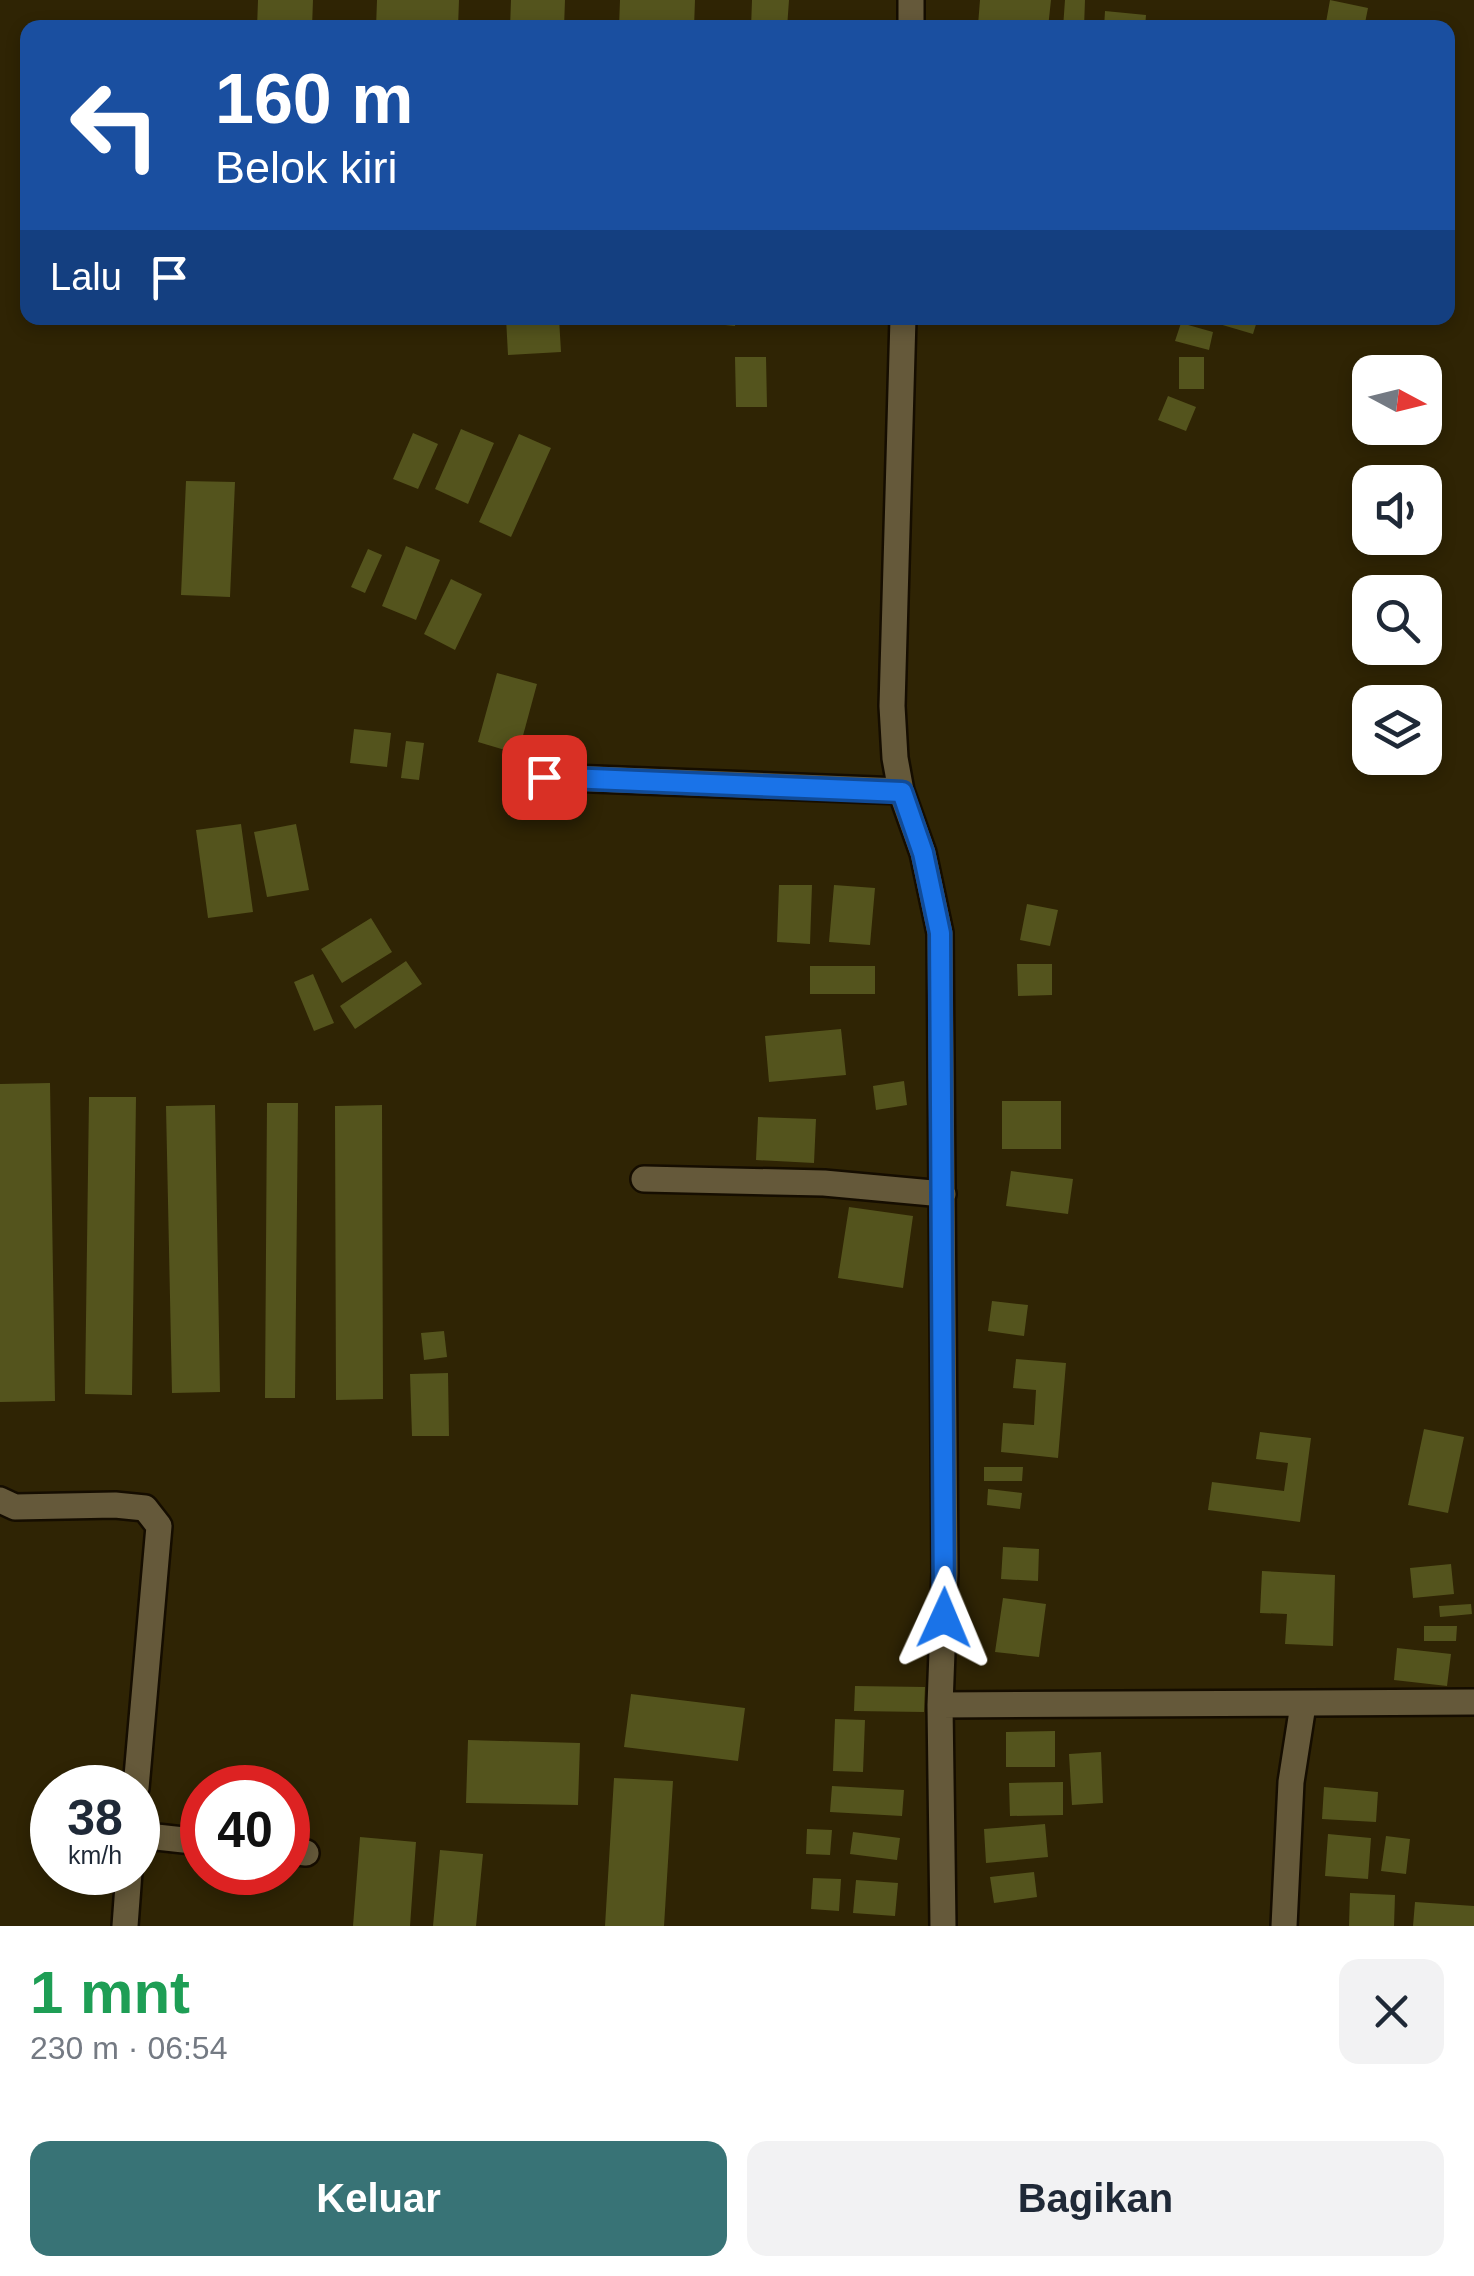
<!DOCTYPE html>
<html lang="id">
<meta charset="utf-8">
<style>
:root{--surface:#fff;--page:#f2f2f3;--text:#1f2937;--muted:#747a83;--accent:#387376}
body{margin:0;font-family:Arial,sans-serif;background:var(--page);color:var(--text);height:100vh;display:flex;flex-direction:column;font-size:38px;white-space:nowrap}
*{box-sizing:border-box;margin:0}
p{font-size:32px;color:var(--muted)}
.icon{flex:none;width:55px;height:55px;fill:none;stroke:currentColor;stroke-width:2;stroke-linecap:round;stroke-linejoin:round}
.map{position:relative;height:1926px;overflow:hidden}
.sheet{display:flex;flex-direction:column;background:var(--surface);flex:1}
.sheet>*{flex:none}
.guide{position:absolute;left:20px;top:20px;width:1435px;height:305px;border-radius:20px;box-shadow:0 5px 15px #0003;background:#1a4fa0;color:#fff;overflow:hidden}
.needle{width:65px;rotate:97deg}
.controls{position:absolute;left:1352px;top:355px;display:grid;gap:20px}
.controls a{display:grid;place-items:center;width:90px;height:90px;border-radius:20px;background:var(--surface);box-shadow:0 5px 15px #0003;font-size:50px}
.speed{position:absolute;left:30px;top:1765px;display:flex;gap:20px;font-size:50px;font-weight:700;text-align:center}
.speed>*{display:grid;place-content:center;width:130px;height:130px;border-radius:50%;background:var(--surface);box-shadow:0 5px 15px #0003;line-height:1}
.speed small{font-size:25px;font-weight:400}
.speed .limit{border:15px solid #d22;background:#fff;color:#111}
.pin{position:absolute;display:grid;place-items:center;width:85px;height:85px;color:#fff;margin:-42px;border-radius:20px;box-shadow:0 5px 15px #0006}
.me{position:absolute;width:110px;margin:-55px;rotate:1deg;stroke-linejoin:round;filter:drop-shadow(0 0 8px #0008)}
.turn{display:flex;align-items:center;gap:35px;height:210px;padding:0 30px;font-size:45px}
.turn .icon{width:130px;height:130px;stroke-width:2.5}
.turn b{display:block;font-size:70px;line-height:85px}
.then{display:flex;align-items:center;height:95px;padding:0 30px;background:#0003;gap:20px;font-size:38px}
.round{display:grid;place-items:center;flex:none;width:105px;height:105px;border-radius:20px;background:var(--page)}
.summary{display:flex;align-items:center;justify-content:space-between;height:170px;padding:0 30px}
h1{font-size:60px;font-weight:800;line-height:75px;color:#1e9e55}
.cta{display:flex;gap:20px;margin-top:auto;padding:20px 30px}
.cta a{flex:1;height:115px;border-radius:20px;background:var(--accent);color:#fff;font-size:40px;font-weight:800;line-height:115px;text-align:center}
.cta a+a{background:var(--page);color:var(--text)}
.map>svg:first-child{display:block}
</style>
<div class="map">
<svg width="1474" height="1926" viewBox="0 0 1474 1926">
<rect width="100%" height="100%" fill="#2f2404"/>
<!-- building -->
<path fill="#54541d" d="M258 0H313L312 28H257Z
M377 0H459L458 28H376Z
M511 0H565L564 28H510Z
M620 0H695L694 28H619Z
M752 0H789L787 28H751Z
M980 0H1051L1048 28 978 25Z
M1065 0H1085L1084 28H1063Z
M1330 0 1368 8 1364 28H1325Z
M1105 11 1146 15 1145 28H1104Z
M506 318H559L561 352 508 355Z
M716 318H736L735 326 715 324Z
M1210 318H1258L1253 334 1209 321Z
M1181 323 1213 332 1209 350 1175 341Z
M735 357H766L767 407H736Z
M1179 357H1204V389H1179Z
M1168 396 1196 407 1186 431 1158 420Z
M461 429 494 443 468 504 435 489Z
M413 433 438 444 418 489 393 479Z
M519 434 551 448 511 537 479 522Z
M186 481 235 482 230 597 181 595Z
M406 546 440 560 416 620 382 606Z
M368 549 382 555 365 593 351 587Z
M451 579 482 594 455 650 424 634Z
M497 673 537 684 518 754 478 742Z
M354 729 391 733 387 767 350 763Z
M406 741 424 743 419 780 401 778Z
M241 824 253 912 208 918 196 830Z
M296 824 309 890 267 897 254 832Z
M779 885H812L810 944 777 942Z
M834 885 875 888 870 945 829 942Z
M1027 904 1058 910 1050 946 1020 940Z
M371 918 392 952 342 983 321 949Z
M406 961 422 984 355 1029 340 1006Z
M1017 964H1052V995L1018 996Z
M810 966H875V994H810Z
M313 974 334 1023 314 1031 294 982Z
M841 1029 846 1075 769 1082 765 1036Z
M904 1081 907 1105 876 1110 873 1086Z
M50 1083 55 1401 0 1402V1084Z
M89 1097H136L132 1395 85 1394Z
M1002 1101H1061V1149H1002Z
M267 1103H298L295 1398H265Z
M215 1105 220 1392 172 1393 166 1106Z
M382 1105 383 1399 336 1400 335 1106Z
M758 1117 816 1119 814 1163 756 1160Z
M1011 1171 1073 1179 1068 1214 1006 1206Z
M849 1207 913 1216 903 1288 838 1278Z
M992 1301 1028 1305 1024 1336 988 1331Z
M444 1331 447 1357 424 1360 421 1333Z
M1016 1359 1066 1363 1058 1458 1001 1452 1003 1423 1034 1425 1036 1390 1013 1388Z
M448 1373 449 1436H412L410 1374Z
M1424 1429 1464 1437 1448 1513 1408 1505Z
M1260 1432 1311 1438 1300 1522 1208 1510 1212 1482 1284 1491 1288 1463 1256 1459Z
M984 1467H1023L1022 1481H984Z
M988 1489 1022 1493 1020 1509 987 1505Z
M1003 1547 1039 1549 1038 1581 1001 1579Z
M1451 1564 1454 1594 1413 1598 1410 1568Z
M1262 1571 1335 1575 1333 1646 1285 1644 1287 1614 1260 1613Z
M1003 1598 1046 1604 1039 1657 995 1652Z
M1471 1604 1472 1614 1440 1617 1439 1606Z
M1424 1626H1457L1456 1641H1424Z
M1397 1648 1451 1654 1447 1686 1394 1680Z
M855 1686 925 1687 924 1712 854 1711Z
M631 1694 745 1708 738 1761 624 1747Z
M835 1719 865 1720 863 1772 833 1771Z
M1055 1731V1767H1006V1732Z
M468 1740 580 1743 578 1805 466 1803Z
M1101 1752 1103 1803 1072 1805 1069 1754Z
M614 1778 673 1781 664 1926H605Z
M1063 1782V1815L1010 1816 1009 1783Z
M832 1786 904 1790 902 1816 830 1812Z
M1324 1787 1378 1792 1376 1822 1322 1819Z
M1045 1824 1048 1857 986 1863 984 1829Z
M807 1829 832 1830 830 1855 806 1854Z
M853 1832 900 1838 897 1860 850 1854Z
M1328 1834 1371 1838 1368 1879 1325 1876Z
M1386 1836 1410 1839 1406 1874 1381 1871Z
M360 1837 416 1842 410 1926H353Z
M440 1850 483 1854 476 1926H433Z
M1034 1872 1037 1897 994 1903 990 1877Z
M813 1878 841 1879 839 1911 811 1909Z
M856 1880 898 1883 895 1916 853 1913Z
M1350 1893 1395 1895 1394 1926H1349Z
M1415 1902 1474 1906V1926H1413Z"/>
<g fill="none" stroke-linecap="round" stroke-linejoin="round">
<!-- minor casing -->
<g stroke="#150d00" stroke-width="30">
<path id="minor" d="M911 28V0
M903 318 892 706 895 758 901 791 923 853 940 933 945 1572 940 1705 943 1926
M544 777 901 791
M644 1179 824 1183 943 1194
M0 1500 15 1507 115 1505 145 1508 159 1526 136 1788
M940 1705 1474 1702
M138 1835 202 1842
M288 1851 306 1853
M125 1926 129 1872
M1284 1926 1291 1782 1303 1705"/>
</g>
<!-- minor -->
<use href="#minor" stroke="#65593a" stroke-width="25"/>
</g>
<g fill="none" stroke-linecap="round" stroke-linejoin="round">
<!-- route casing -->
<g stroke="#114b97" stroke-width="25">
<path id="route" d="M544 777 902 792 923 853 940 933 944 1618"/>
</g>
<!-- route -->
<use href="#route" stroke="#1a73e8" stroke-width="18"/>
</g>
</svg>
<div class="controls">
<a><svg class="needle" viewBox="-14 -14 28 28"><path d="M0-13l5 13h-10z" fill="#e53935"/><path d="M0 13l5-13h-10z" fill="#747a83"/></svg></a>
<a><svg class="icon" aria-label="sound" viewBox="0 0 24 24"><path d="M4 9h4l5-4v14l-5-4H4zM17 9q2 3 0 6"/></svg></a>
<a><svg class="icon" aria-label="search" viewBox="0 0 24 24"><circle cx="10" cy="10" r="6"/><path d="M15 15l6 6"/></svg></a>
<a><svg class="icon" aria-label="layers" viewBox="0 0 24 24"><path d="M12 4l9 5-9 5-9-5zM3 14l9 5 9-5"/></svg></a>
</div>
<div class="speed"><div>38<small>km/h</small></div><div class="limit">40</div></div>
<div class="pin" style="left:544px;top:777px;background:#d93025"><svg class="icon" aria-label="arrive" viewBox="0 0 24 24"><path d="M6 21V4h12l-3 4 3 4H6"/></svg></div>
<svg class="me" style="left:944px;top:1618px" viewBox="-20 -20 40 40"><path d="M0-17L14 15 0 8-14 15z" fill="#1a73e8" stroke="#fff" stroke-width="4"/></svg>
<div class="guide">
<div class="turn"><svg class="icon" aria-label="left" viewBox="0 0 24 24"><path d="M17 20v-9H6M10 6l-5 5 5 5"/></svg><div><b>160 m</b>Belok kiri</div></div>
<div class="then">Lalu<svg class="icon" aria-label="arrive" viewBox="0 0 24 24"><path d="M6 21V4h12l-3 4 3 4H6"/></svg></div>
</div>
</div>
<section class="sheet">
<div class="summary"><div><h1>1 mnt</h1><p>230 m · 06:54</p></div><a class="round"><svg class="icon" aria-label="close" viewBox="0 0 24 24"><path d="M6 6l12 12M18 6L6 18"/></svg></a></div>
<div class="cta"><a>Keluar</a><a>Bagikan</a></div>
</section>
